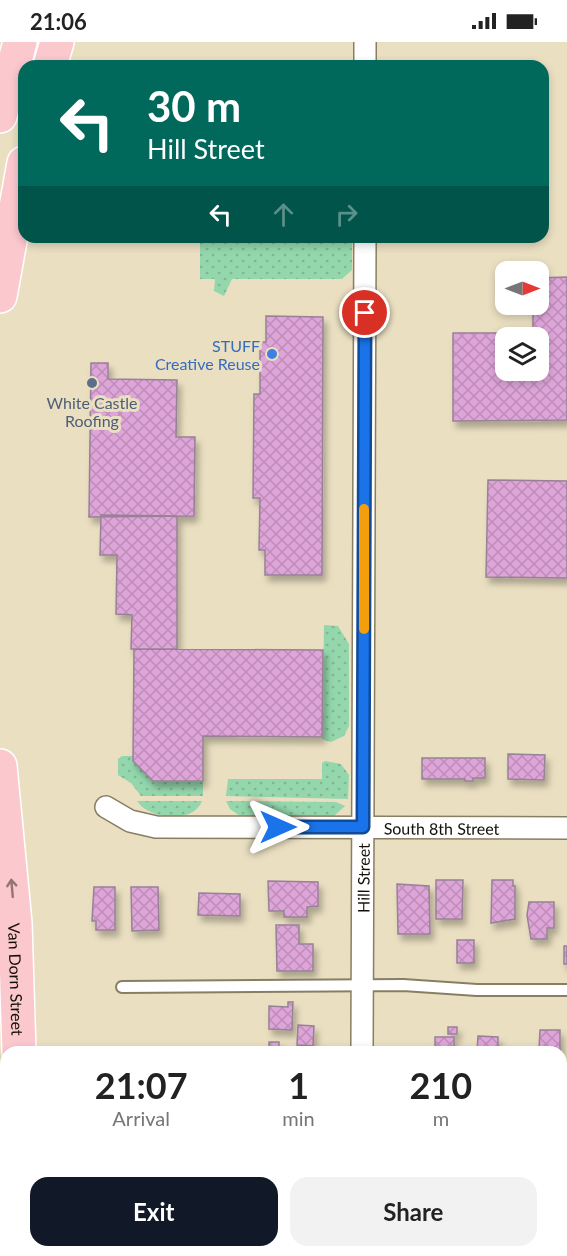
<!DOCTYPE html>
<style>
:root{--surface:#fff;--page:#f2f2f2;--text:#222;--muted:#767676;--accent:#111827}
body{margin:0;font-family:Lato,sans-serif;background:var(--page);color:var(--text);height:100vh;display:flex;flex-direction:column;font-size:22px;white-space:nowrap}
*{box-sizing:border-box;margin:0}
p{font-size:20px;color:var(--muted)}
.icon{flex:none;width:33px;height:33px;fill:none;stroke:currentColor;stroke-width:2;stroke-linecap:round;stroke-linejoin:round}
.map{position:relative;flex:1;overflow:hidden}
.details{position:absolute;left:0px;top:1004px;width:567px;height:212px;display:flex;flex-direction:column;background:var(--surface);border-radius:18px 18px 0 0;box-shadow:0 3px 9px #0003}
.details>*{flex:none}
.guide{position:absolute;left:18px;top:18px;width:531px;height:183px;border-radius:18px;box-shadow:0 3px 9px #0003;background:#00695c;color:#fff;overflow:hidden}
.needle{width:39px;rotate:90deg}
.controls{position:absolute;left:495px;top:219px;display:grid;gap:12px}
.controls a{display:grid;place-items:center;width:54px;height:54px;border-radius:12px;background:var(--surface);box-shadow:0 3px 9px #0003;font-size:30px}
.pin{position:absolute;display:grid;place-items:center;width:51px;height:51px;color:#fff;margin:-26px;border:3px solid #fff;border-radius:50%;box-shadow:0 2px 6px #0007}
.me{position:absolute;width:66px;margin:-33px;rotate:90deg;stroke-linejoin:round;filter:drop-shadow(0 0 4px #0008)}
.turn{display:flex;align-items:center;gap:21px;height:126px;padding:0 30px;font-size:27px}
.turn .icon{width:78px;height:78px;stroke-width:2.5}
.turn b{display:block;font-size:42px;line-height:51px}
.lanes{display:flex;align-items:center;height:57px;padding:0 30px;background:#0003;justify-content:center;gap:30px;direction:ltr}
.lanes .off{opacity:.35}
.eta{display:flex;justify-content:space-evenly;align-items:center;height:102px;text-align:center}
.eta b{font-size:36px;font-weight:700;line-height:42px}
.cta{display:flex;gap:12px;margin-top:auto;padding:12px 30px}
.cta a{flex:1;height:69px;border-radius:18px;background:var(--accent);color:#fff;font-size:24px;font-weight:700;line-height:69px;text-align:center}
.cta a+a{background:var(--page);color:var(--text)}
.status{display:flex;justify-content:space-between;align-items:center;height:42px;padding:0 30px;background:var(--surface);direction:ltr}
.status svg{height:16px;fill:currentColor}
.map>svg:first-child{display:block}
</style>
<div class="status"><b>21:06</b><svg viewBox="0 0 49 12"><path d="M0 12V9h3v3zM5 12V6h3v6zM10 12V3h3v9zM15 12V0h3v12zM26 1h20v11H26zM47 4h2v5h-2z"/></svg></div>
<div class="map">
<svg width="567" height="1214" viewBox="0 0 567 1214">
<defs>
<pattern id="grass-dots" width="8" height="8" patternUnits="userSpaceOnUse" patternTransform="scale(1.5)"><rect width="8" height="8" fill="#94d7ac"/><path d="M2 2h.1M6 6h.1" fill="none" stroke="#7fb792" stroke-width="1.8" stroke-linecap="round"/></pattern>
<pattern id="building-cross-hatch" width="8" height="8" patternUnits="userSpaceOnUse" patternTransform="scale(1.5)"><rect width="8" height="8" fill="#dea5d9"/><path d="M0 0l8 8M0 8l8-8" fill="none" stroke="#be8db9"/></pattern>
<filter id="shadow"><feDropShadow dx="3.5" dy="6" stdDeviation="3" flood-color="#0004"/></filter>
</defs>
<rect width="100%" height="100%" fill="#eadfc1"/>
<!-- grass -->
<path fill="url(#grass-dots)" d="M200 195H352V228L342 237H232L224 254 214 249 215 237H200Z
M324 583 338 584 349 602V684L344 694 331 700 322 697Z
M122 714H133V719L153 739H203V754H141L131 741 118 733V717Z
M325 719 341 722 349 733 348 757 226 754 228 737H322V721Z
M137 759H202C194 782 149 778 137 759Z
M226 759 336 760 345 764 334 774H240L230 767Z"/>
<!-- building -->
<path fill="url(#building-cross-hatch)" stroke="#988196" stroke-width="1.5" fill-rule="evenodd" filter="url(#shadow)" d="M567 235V378L453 379V291H533V262H538V236ZM506 296H538V328H506Z
M266 274 323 275 322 533H265V508H259L260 456H253L254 352H260V300H266Z
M91 321H108V337L177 338 176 395H195L194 474 89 475Z
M488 438 567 439V536L486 535Z
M101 473 177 474V607H131L132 573 116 572 117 513H100Z
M134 607 323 608 322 695 203 694V739H153L133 719Z
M508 712 545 713 544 738 508 737Z
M422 716H485V736H473V739H465V737H422Z
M436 838H463L462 877H436Z
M492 838H513V844H515V877L491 881Z
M268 839 318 840V864L307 865V875H284V869H269Z
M397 842 429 844 430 892H398Z
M94 845H115V888H96V879H92Z
M131 845H158L159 888 132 889Z
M199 851 240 852V874L198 873Z
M529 860H554V886H547V897H531L527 873Z
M276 883H299V902H313V929H277Z
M457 898H474V921H457Z
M564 904H567V922H564Z
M288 960H293L292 988 269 987V964L288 965Z
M298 983 314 984 313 1004 297 1003Z
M448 985H457V992H448Z
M540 988H560V1009L539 1008Z
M478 994 498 995V1010H477Z
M435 995H454V1010H435Z
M269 1000H279V1010H261V1006H269Z
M262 1209H288V1214H262Z
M399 1209H426V1214H399Z
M434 1209H467V1214H434Z
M526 1209H558V1214H526Z"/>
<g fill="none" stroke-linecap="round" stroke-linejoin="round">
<!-- lane casing -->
<g stroke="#887e63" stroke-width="14">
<path id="lane" d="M122 945 403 943 477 948H567"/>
</g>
<!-- street casing -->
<g stroke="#887e63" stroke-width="24">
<g id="street">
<path d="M365 0V24"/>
<path id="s1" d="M106 765 130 779 156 785 567 786"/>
<path id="s2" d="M362 1010 365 195"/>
<path d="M362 1214V1209"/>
</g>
</g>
<!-- primary casing -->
<g stroke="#fff" stroke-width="36">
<g id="primary">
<path d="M50 24 57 0"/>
<path d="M0 74 20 0"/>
<path d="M0 254 24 121"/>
<path id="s3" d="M0 724 15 881 19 1010"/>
<path d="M561 1128H567"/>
<path d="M0 1208 6 1183"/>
<path d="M68 1214 78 1209"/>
</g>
</g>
<!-- lane -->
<use href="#lane" stroke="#fff" stroke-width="10"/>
<!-- street -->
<use href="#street" stroke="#fff" stroke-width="21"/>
<!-- primary -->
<use href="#primary" stroke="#fbc8ce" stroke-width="33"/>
</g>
<!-- one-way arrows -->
<defs><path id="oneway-shaft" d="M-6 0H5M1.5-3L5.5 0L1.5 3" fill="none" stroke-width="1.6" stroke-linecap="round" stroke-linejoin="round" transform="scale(1.5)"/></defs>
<use stroke="#937574" href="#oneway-shaft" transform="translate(12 846) rotate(-95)"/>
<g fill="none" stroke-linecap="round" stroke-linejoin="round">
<!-- route casing -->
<g stroke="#114b97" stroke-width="15">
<path id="route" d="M278 785H363L365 271"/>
</g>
<!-- route -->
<use href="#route" stroke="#1a73e8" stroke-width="10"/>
<!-- slow -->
<path stroke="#f59e0b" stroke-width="10" d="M364 587V467"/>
</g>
<!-- markers -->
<circle fill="#3f7fe0" stroke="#eadfc1" stroke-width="2" cx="272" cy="312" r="6"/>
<circle fill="#5c6f8a" stroke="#eadfc1" stroke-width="2" cx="92" cy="341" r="6"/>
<g text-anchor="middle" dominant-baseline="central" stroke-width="6" stroke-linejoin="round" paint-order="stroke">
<!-- shop labels -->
<g font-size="16" fill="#366cbe" stroke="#eadfc1" text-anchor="end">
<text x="260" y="303">STUFF<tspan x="260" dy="18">Creative Reuse</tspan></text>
</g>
<!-- service labels -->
<g font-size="16" fill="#4e5e75" stroke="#eadfc1">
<text x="92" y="360">White Castle<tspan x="92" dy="18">Roofing</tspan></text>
</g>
<!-- street labels -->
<g font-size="16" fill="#130f06" stroke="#eadfc1">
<text stroke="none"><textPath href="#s1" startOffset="340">South 8th Street</textPath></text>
<text stroke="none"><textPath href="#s2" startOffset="174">Hill Street</textPath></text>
<text stroke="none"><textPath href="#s3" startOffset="214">Van Dorn Street</textPath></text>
</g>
</g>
</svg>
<div class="controls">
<a><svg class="needle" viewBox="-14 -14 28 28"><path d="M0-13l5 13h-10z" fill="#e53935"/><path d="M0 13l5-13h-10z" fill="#767676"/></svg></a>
<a><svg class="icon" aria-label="layers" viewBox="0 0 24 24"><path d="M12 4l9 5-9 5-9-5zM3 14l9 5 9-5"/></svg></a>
</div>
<div class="pin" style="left:365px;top:271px;background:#d93025"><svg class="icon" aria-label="arrive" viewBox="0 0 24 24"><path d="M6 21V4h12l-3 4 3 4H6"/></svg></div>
<svg class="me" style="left:278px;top:785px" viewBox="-20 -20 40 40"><path d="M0-17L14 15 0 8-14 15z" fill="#1a73e8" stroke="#fff" stroke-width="4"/></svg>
<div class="guide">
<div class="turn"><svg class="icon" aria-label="left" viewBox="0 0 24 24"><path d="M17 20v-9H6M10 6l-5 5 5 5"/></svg><div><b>30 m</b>Hill Street</div></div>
<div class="lanes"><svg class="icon" aria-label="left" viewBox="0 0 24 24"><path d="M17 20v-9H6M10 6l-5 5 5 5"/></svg><svg class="icon off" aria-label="ahead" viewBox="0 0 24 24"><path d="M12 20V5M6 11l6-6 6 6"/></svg><svg class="icon off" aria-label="right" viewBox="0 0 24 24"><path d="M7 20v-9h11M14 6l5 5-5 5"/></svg></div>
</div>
<section class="details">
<div class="eta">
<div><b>21:07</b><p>Arrival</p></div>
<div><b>1</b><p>min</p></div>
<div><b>210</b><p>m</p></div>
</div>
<div class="cta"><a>Exit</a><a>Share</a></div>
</section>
</div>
